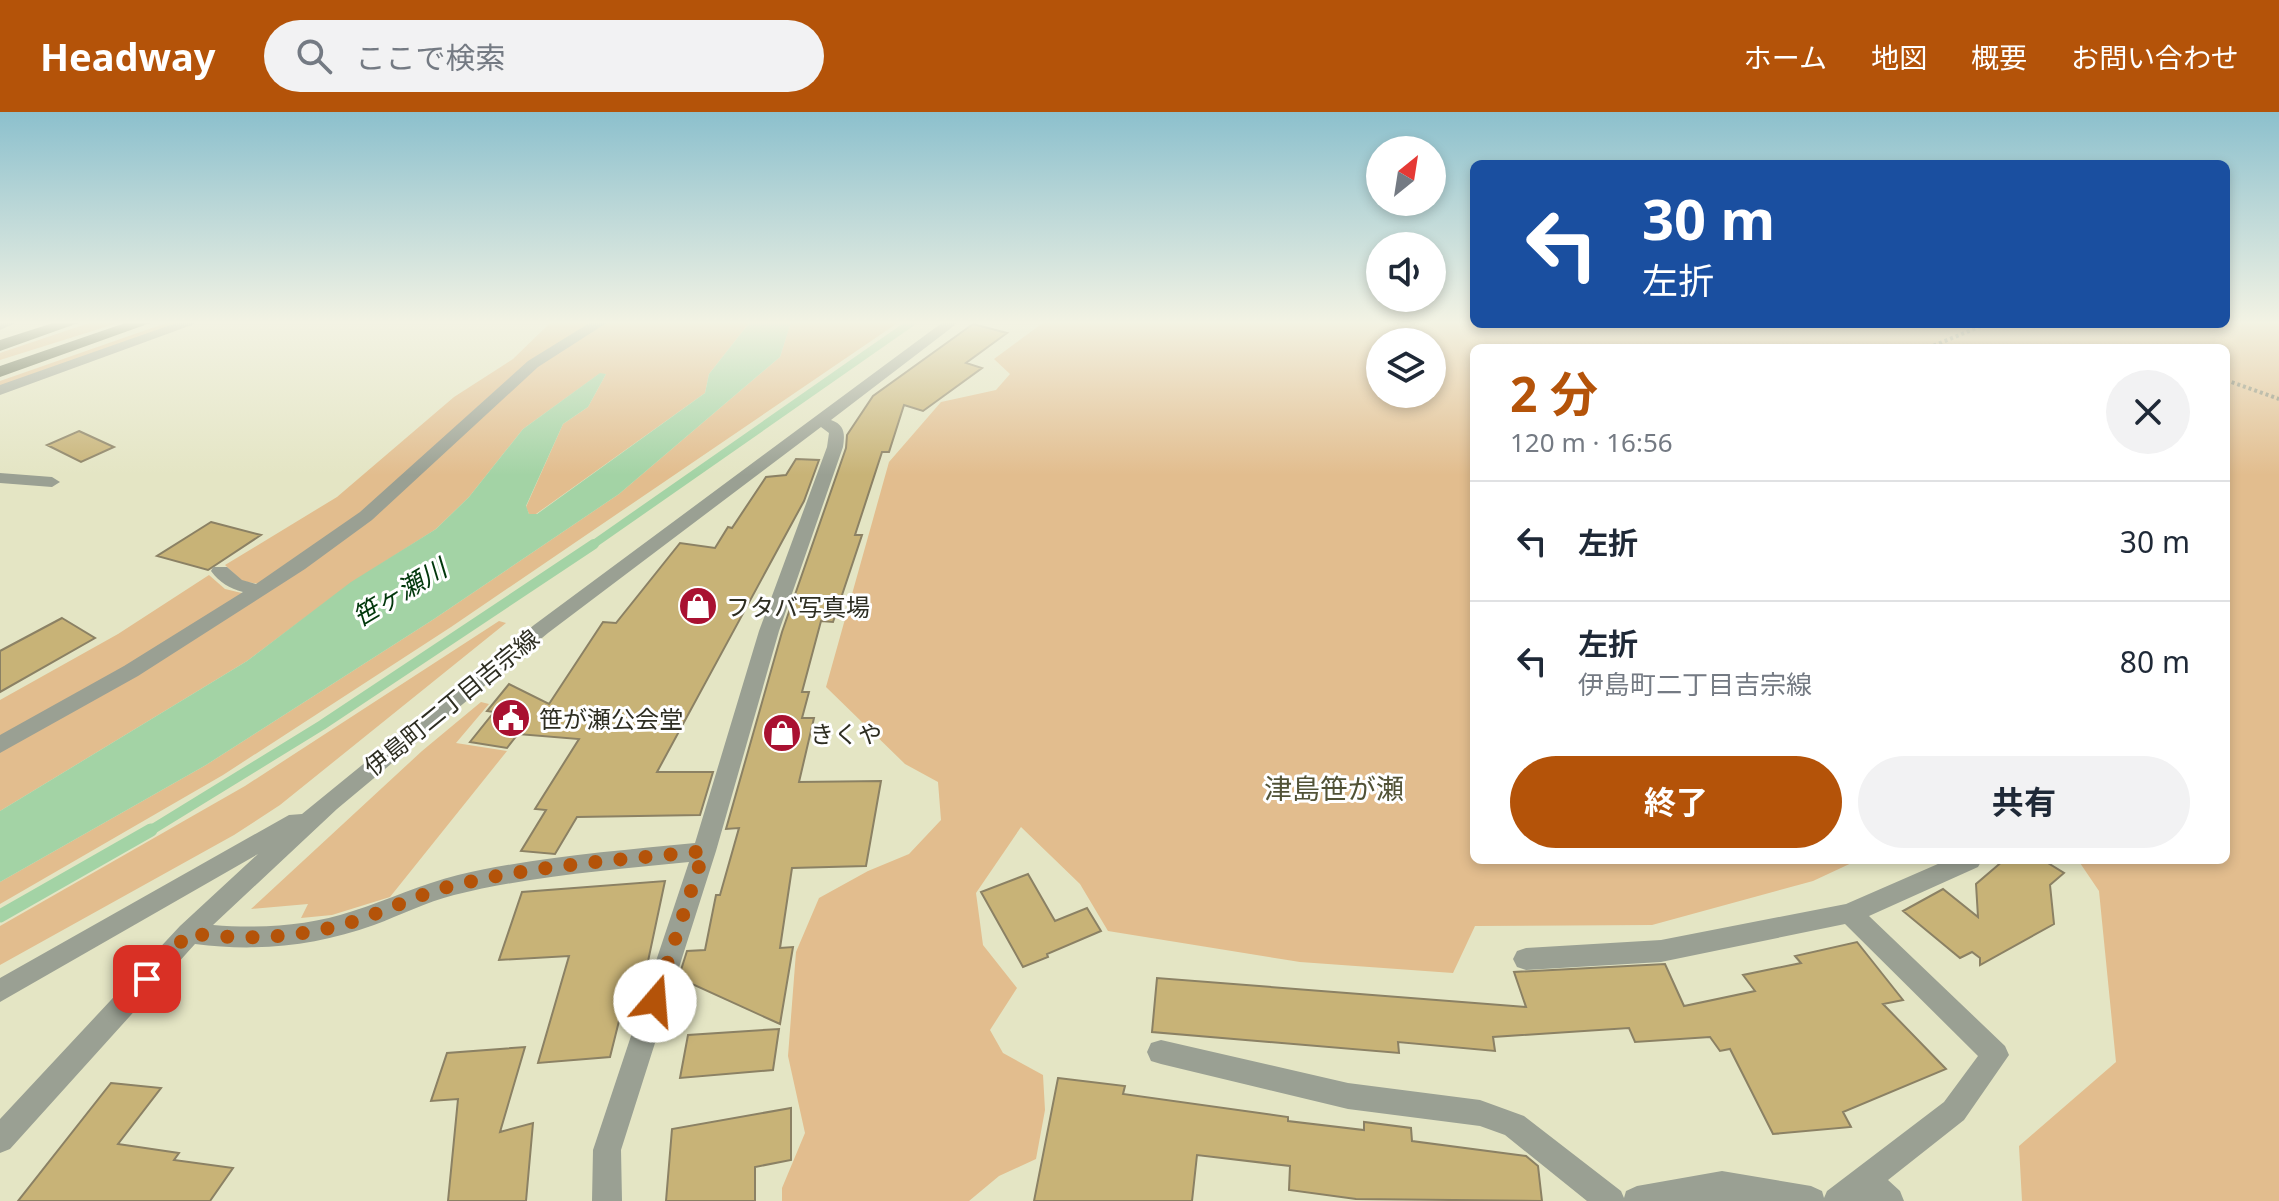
<!DOCTYPE html>
<html lang="ja">
<meta charset="utf-8">
<style>
:root{--surface:#fff;--page:#f2f2f3;--text:#1f2937;--muted:#747a83;--line:#e0e1e3;--accent:#b45309}
body{margin:0;font-family:"Noto Sans","Noto Sans JP",sans-serif;background:var(--page);color:var(--text);height:100vh;display:flex;flex-direction:column;font-size:30px;white-space:nowrap}
*{box-sizing:border-box;margin:0}
p{font-size:26px;color:var(--muted)}
.icon{flex:none;width:44px;height:44px;fill:none;stroke:currentColor;stroke-width:2;stroke-linecap:round;stroke-linejoin:round}
.map{position:relative;flex:1;overflow:hidden}
.panel{position:absolute;left:1470px;top:232px;width:760px;height:520px;display:flex;flex-direction:column;background:var(--surface);border-radius:12px;box-shadow:0 4px 12px #0003}
.panel>*{flex:none}
.top-card{position:absolute;left:1470px;top:48px;width:760px;height:168px;border-radius:12px;box-shadow:0 4px 12px #0003;background:#1a4fa0;color:#fff;overflow:hidden}
.needle{width:52px;rotate:30deg}
.buttons{position:absolute;left:1366px;top:24px;display:grid;gap:16px}
.buttons a{display:grid;place-items:center;width:80px;height:80px;border-radius:50%;background:var(--surface);box-shadow:0 4px 12px #0003;font-size:40px}
.pin{position:absolute;display:grid;place-items:center;width:68px;height:68px;color:#fff;margin:-34px;border-radius:16px;box-shadow:0 4px 12px #0006}
.me{position:absolute;width:88px;margin:-44px;rotate:18deg;stroke-linejoin:round;filter:drop-shadow(0 0 6px #0008)}
.turn{display:flex;align-items:center;gap:28px;height:168px;padding:0 40px;font-size:36px}
.turn .icon{width:104px;height:104px;stroke-width:2.5}
.turn b{display:block;font-size:56px;line-height:68px}
.round{display:grid;place-items:center;flex:none;width:84px;height:84px;border-radius:42px;background:var(--page)}
.overview{display:flex;align-items:center;justify-content:space-between;height:136px;padding:0 40px}
h1{font-size:48px;font-weight:700;line-height:60px;color:var(--accent)}
.primary-button{display:flex;gap:16px;margin-top:auto;padding:16px 40px}
.primary-button a{flex:1;height:92px;border-radius:48px;background:var(--accent);color:#fff;font-size:32px;font-weight:700;line-height:92px;text-align:center}
.primary-button a+a{background:var(--page);color:var(--text)}
ul{padding:0;list-style:none}
li{display:flex;align-items:center;gap:24px;height:120px;padding:0 40px;border-top:2px solid var(--line)}
li div{flex:1}
li b{display:block;font-size:30px}
li em{font-style:normal}
header{display:flex;align-items:center;gap:48px;box-sizing:border-box;height:112px;padding:0 40px;background:var(--accent);color:#fff}
header strong{font-size:38px}
nav{display:flex;gap:44px;margin-inline-start:auto;font-size:28px}
.search{width:560px;height:72px;background:var(--page);display:flex;align-items:center;gap:20px;box-sizing:border-box;padding:0 28px;border-radius:44px;color:var(--muted);font-size:30px}
.map>svg:first-child{display:block}
</style>
<header>
<strong>Headway</strong>
<div class="search"><svg class="icon" aria-label="search" viewBox="0 0 24 24"><circle cx="10" cy="10" r="6"/><path d="M15 15l6 6"/></svg>ここで検索</div>
<nav><a>ホーム</a><a>地図</a><a>概要</a><a>お問い合わせ</a></nav>
</header>
<div class="map">
<svg width="2279" height="1089" viewBox="0 0 2279 1089">
<rect width="100%" height="100%" fill="#e4e5c4"/>
<!-- green -->
<path fill="#e2bd8e" fill-rule="evenodd" d="M92 210H121L0 248V241Z
M169 210H184L0 275V269Z
M551 210H593C503 258 438 338 360 402 329 428 293 449 259 472L242 469 225 453 337 385 454 285 513 247Z
M607 210H750L709 262 705 281 536 402H529L526 395 563 312 588 295 606 262H599L523 317 469 385 436 417 351 471 247 549 0 699V638L305 455 537 253Z
M791 210H899L451 515 223 663 0 792V770L206 653 434 507 619 382 780 245Z
M1044 210H2279V1089H2022L2019 1034 2116 950 2099 779 2078 748H2226V236H1474V748H1858L1813 769 1652 813 1475 814 1453 861 1300 850 1108 819 1080 772 1021 715 976 781 983 833 1017 876 990 918 1003 941 1043 963 1045 998 1036 1047 999 1064 969 1089H782V1076L805 1021 788 944 796 840 819 786 868 759 909 742 941 708 938 670 905 652 826 575 889 350 941 290 996 278 1010 262 994 247ZM1380 230H1432V282H1380Z
M209 463 225 477 246 482 125 556 0 626V588L118 522Z
M499 509 506 511 280 693 234 723 0 853V814L245 674Z
M481 590 489 592 456 631 507 639 390 785 332 803 301 806 308 792 251 797 422 639Z"/>
<!-- water -->
<path fill="#a3d3a5" d="M750 210H791L780 245 619 382 434 507 206 653 0 770V699L247 549 351 470 436 417 469 385 523 317 600 261 606 262 588 295 563 312 526 394 529 402H537L705 281 709 262Z"/>
<g fill="none" stroke-linecap="round" stroke-linejoin="round">
<!-- stream-far2 -->
<path stroke="#a3d3a5" stroke-width="8" d="M591 434 912 210"/>
<!-- stream-far1 -->
<path stroke="#a3d3a5" stroke-width="10" d="M148 720 322 613 594 432"/>
<!-- stream -->
<path stroke="#a3d3a5" stroke-width="13" d="M0 804 151 718"/>
</g>
<!-- building -->
<path fill="#c8b377" stroke="#8b8164" stroke-width="2" d="M973 212 1007 221 966 251 982 256 923 299 904 293 889 340H882L855 423H862L833 510 821 509 802 580H809L802 606H814L799 670 881 669 866 754 792 756 780 836 793 835 780 912 692 872 681 858 687 839 705 838 716 783H720L739 716 726 717 782 520 846 336 847 323 873 284Z
M79 319 114 335 81 350 47 333Z
M796 347 819 348 804 389 657 660H713L700 703 577 705 555 742 521 739 546 698 535 697 579 627 518 622 507 636 470 630 494 600 487 599 509 572 549 592 603 510 616 511 680 431 715 436 728 415 732 416 766 365 786 363Z
M211 410 261 423 208 458 157 444Z
M62 506 95 526 0 580V539Z
M2004 748H2043L2064 761 2050 773 2054 812 1980 853V846L1972 840 1960 846 1903 799 1943 777 1978 805 1976 772Z
M1028 762 1055 809 1087 796 1101 819 1047 842 1048 845 1023 855 981 780Z
M665 769 640 887 637 896 622 897 610 945 538 951 569 844 499 848 522 780Z
M1857 830 1903 888 1883 892 1946 957 1843 1000 1851 1015 1773 1022 1730 937 1720 939 1710 925 1635 930 1629 916 1493 925 1495 939 1398 930 1399 941 1152 920 1157 866 1526 895 1514 860 1665 852 1684 894 1755 879 1743 863 1801 851 1795 844Z
M779 917 773 958 680 966 688 923Z
M525 935 500 1020 533 1011 526 1089H448L458 987 431 989 447 941Z
M1058 966 1125 974 1123 982 1288 1005V1009L1364 1018V1010L1411 1016 1412 1029 1526 1044 1538 1054 1542 1089 1356 1087 1289 1078 1290 1054 1197 1043 1192 1089H1034Z
M111 971 161 976 118 1032 179 1041 174 1048 233 1056 210 1089H18Z
M791 996V1048L755 1055V1089H666L672 1017Z"/>
<g fill="none" stroke-linecap="round" stroke-linejoin="round">
<!-- path -->
<path stroke="#81816c" stroke-width="4" stroke-dasharray="3 3" stroke-linecap="butt" d="M1928 236 1986 212
M2226 268 2279 287"/>
<!-- minor -->
<path fill="#9aa093" fill-rule="evenodd" d="M0 210H18L0 218Z
M179 210H200L0 283V273Z
M591 210H608L538 255 372 408 305 457 138 564 0 641V623L124 554 243 480C229 476 220 471 211 459L213 455H227L242 468 256 472 360 400 528 249Z
M943 210H959L831 308C845 313 845 322 843 335L779 519 716 739 621 1038 622 1089H592L593 1038 689 750C610 758 531 764 454 783 426 790 401 803 374 813 316 834 256 840 195 832L10 1037 0 1041V1007L180 814 258 742 0 890V866L289 703 302 702 534 513ZM821 315 829 321 827 335 759 519 695 731C615 739 535 745 458 763 421 772 388 788 353 799 308 814 260 817 213 813L337 697 548 521Z
M0 361 52 365 60 370 52 375 0 371Z
M1947 748H1982L1978 755 1869 804 2005 934 2009 943 1964 1008 1888 1068 1900 1079 1904 1089H1587L1505 1023 1480 1014 1348 997 1161 952 1151 949 1147 940 1151 931 1161 928 1348 971 1480 988 1524 1004 1621 1079 1624 1086 1626 1079 1637 1074 1722 1059 1811 1074 1822 1079 1824 1086 1827 1079 1944 990 1978 944 1845 812 1661 850 1526 858 1517 855 1513 847 1517 839 1526 836 1661 828 1846 792Z"/>
<!-- highway -->
<path fill="#4a553b" fill-rule="evenodd" d="M56 210H81L0 239V228Z
M128 210H153L0 265V254Z"/>
</g>
<!-- sky -->
<linearGradient id="sky" x2="0" y2="1"><stop stop-color="#8cc0cd"/><stop offset="0.58" stop-color="#f3f3e4"/><stop offset="1" stop-color="#f3f3e4" stop-opacity="0"/></linearGradient>
<rect width="2279" height="363" fill="url(#sky)"/>
<g fill="none" stroke-linecap="round" stroke-linejoin="round">
<!-- route -->
<path stroke="#b45309" stroke-width="14" stroke-dasharray="0 25.2" d="M147 867 189 821C242 829 300 826 352 810 387 799 420 781 456 773 537 753 621 748 704 739L655 889"/>
</g>
<!-- icons -->
<defs>
<g id="shop-disc" transform="scale(2)"><circle r="9.5" fill="#a91131" stroke="#fff"/><path d="M-5-2.5h2.3a2.7 3.5 0 0 1 5.4 0H5L5.5 6h-11ZM-1.5-2.5h3a1.5 2.3 0 0 0-3 0Z" fill="#fff"/></g>
<g id="civic-disc" transform="scale(2)"><circle r="9.5" fill="#a91131" stroke="#fff"/><path d="M-.6-6.5H3V-4.5H.6V-3L4-1V1h2V6H-6V1h2V-1L-.6-3ZM-1.2 2.5V6h2.4V2.5Z" fill="#fff"/></g>
</defs>
<g fill-rule="evenodd">
<use href="#shop-disc" x="698" y="494"/>
<use href="#civic-disc" x="511" y="606"/>
<use href="#shop-disc" x="782" y="621"/>
</g>
<g text-anchor="middle" dominant-baseline="central" stroke-width="6" stroke-linejoin="round" paint-order="stroke">
<!-- poi labels -->
<g font-size="24" fill="#2e2e22" stroke="#fff" text-anchor="start">
<text x="726" y="494">フタバ写真場</text>
<text x="539" y="606">笹が瀬公会堂</text>
<text x="810" y="621">きくや</text>
</g>
<!-- street labels -->
<g font-size="24" fill="#2e2e22" stroke="#fff">
<text transform="translate(451 590) rotate(-39)">伊島町二丁目吉宗線</text>
</g>
<!-- water labels -->
<g font-size="26" font-style="italic" fill="#01370b" stroke="#fff">
<text transform="translate(399 480) rotate(-31)">笹ヶ瀬川</text>
</g>
<!-- quarter labels -->
<g font-size="28" fill="#515236" stroke="#fff">
<text x="1334" y="676">津島笹が瀬</text>
</g>
</g>
</svg>
<div class="buttons">
<a><svg class="needle" viewBox="-14 -14 28 28"><path d="M0-13l5 13h-10z" fill="#e53935"/><path d="M0 13l5-13h-10z" fill="#747a83"/></svg></a>
<a><svg class="icon" aria-label="sound" viewBox="0 0 24 24"><path d="M4 9h4l5-4v14l-5-4H4zM17 9q2 3 0 6"/></svg></a>
<a><svg class="icon" aria-label="layers" viewBox="0 0 24 24"><path d="M12 4l9 5-9 5-9-5zM3 14l9 5 9-5"/></svg></a>
</div>
<div class="pin" style="left:147px;top:867px;background:#d93025"><svg class="icon" aria-label="arrive" viewBox="0 0 24 24"><path d="M6 21V4h12l-3 4 3 4H6"/></svg></div>
<svg class="me" style="left:655px;top:889px" viewBox="-20 -20 40 40"><circle r="19" fill="#fff"/><path d="M0-13L10 11 0 6-10 11z" fill="#b45309"/></svg>
<div class="top-card">
<div class="turn"><svg class="icon" aria-label="left" viewBox="0 0 24 24"><path d="M17 20v-9H6M10 6l-5 5 5 5"/></svg><div><b>30 m</b>左折</div></div>
</div>
<section class="panel">
<div class="overview"><div><h1>2 分</h1><p>120 m · 16:56</p></div><a class="round"><svg class="icon" aria-label="close" viewBox="0 0 24 24"><path d="M6 6l12 12M18 6L6 18"/></svg></a></div>
<ul>
<li><svg class="icon" aria-label="left" viewBox="0 0 24 24"><path d="M17 20v-9H6M10 6l-5 5 5 5"/></svg><div><b>左折</b></div><em>30 m</em></li>
<li><svg class="icon" aria-label="left" viewBox="0 0 24 24"><path d="M17 20v-9H6M10 6l-5 5 5 5"/></svg><div><b>左折</b><p>伊島町二丁目吉宗線</p></div><em>80 m</em></li>
</ul>
<div class="primary-button"><a>終了</a><a>共有</a></div>
</section>
</div>
